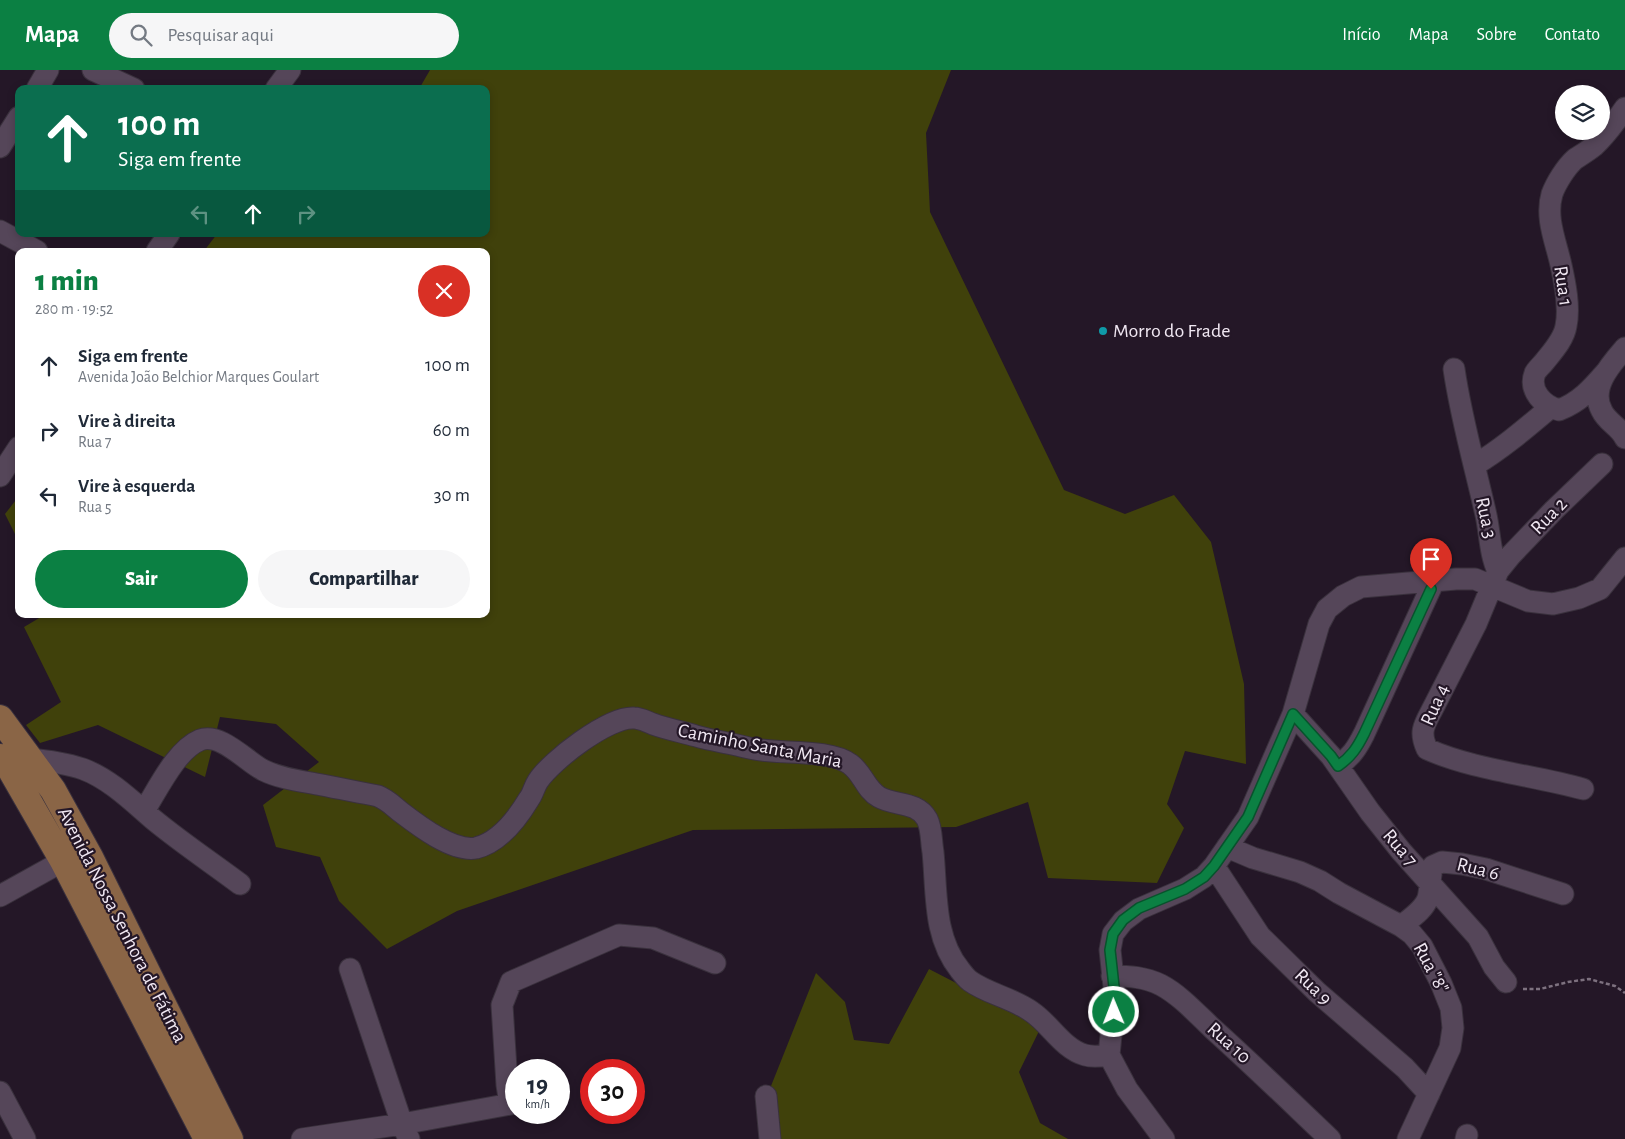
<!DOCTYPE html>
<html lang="pt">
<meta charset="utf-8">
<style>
:root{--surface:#fff;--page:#f6f6f7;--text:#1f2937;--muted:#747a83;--accent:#0b8043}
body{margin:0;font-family:"Alegreya Sans",sans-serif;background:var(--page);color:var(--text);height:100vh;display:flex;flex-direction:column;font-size:19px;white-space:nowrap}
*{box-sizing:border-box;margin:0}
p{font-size:16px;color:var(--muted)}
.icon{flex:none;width:28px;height:28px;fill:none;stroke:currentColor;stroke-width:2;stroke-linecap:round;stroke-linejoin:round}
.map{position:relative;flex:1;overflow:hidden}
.side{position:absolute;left:15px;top:178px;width:475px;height:370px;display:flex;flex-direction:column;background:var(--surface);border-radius:10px;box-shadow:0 2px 8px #0003}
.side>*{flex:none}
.banner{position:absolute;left:15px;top:15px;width:475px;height:152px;border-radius:10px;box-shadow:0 2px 8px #0003;background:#0b6e4f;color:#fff;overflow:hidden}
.tools{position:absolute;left:1555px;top:15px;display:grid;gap:10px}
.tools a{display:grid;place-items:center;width:55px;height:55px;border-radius:50%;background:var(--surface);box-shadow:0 2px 8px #0003;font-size:25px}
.speed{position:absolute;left:505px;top:989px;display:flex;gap:10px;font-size:25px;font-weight:700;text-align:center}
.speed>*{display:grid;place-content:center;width:65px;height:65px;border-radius:50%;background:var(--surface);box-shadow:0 2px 8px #0003;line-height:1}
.speed small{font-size:12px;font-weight:400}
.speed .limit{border:8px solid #d22;background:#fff;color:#111}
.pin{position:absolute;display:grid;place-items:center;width:42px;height:42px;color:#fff;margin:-51px -21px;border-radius:50% 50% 50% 0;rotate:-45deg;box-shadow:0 0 5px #0007}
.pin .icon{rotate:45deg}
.me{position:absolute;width:55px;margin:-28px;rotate:359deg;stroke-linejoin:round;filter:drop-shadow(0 0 4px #0008)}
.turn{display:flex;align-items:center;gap:18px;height:105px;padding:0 20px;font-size:22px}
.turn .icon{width:65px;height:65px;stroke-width:2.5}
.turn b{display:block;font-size:35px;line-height:42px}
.lanes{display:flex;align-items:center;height:48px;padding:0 20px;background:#0003;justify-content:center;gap:25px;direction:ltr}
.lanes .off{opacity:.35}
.round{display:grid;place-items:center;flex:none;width:52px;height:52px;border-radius:26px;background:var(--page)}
.headline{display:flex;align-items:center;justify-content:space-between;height:85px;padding:0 20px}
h1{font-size:30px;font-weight:800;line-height:38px;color:var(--accent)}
.primary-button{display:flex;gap:10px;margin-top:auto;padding:10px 20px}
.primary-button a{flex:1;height:58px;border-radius:30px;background:var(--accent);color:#fff;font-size:20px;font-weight:800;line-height:58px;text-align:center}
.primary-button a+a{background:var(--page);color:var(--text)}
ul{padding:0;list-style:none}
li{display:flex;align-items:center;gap:15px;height:65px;padding:0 20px}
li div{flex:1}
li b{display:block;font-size:19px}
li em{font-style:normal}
header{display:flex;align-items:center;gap:30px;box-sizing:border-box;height:70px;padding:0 25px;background:var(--accent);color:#fff}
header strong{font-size:24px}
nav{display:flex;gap:28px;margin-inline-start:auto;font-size:18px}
.search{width:350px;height:45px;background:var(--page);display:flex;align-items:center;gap:12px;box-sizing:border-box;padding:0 18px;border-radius:28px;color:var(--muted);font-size:19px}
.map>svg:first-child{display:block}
</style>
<header>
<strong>Mapa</strong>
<div class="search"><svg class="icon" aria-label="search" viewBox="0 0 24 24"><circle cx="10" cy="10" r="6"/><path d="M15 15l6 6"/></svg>Pesquisar aqui</div>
<nav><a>Início</a><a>Mapa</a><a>Sobre</a><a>Contato</a></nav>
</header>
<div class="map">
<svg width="1625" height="1069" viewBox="0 0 1625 1069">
<rect width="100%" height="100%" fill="#241727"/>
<!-- green -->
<path fill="#40410b" d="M430 0H951L926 63 930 142 1064 420 1125 444 1174 425 1211 472 1244 614 1246 694 1185 681 1167 734 1184 758 1157 813 1048 808 1028 732 956 757 693 760 457 841 387 879 339 831 320 787 276 777 263 735 319 692 276 654 220 647 205 707 98 655 40 673 26 655 61 632 24 557 46 544H486V181H204L217 164H486V19H419Z
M19 426V472L5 444Z
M929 899 1041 957 1019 1002 1040 1053 1068 1069H779L771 1016 816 903 845 932 854 970 889 974Z"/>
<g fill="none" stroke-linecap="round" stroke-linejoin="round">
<!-- minor casing -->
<g stroke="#3a313d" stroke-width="23">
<path id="minor" d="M93 0 134 19
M37 19 48 0
M276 19 290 0
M0 77 19 47
M0 161 37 181
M157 181 169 164
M1625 278C1611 294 1589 318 1602 341 1607 352 1620 357 1625 368
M1454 299C1461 348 1475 396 1486 445 1490 463 1490 485 1498 501
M1606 302C1592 318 1580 332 1559 340 1544 336 1528 321 1535 303 1537 299 1542 295 1545 291 1553 281 1564 269 1566 256 1570 237 1565 213 1561 195 1556 172 1545 148 1552 124 1556 113 1566 97 1575 89 1581 85 1588 81 1594 76 1606 65 1616 51 1625 38
M1475 395C1503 378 1526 358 1551 337
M0 406 19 377
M1293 644 1331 686 1370 742 1401 781 1478 867 1494 897 1506 912
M30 689C48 691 66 693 83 699 110 709 133 732 154 750 182 773 212 793 240 814
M1338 696C1351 687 1357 678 1364 664L1434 511
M1583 719C1533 705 1474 700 1427 679 1419 662 1424 655 1432 640L1476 554 1498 501 1511 485 1554 440 1602 394
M144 741C158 719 176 680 200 670 220 662 246 691 263 700 281 709 302 711 322 715 341 719 359 722 378 726 388 730 393 736 402 743 419 756 453 782 476 778 500 772 517 749 529 729 533 724 534 717 538 711 551 691 609 646 634 648 641 648 647 652 653 654 667 659 682 662 696 666 713 671 731 673 749 678 776 685 828 678 850 694 863 703 865 719 879 727 895 736 917 731 927 749 932 759 931 771 933 782 937 822 933 867 960 900 963 904 966 908 970 911 988 924 1013 928 1032 942 1050 954 1063 979 1085 985 1092 987 1102 986 1109 985
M1227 777 1253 788 1300 802 1320 811 1339 823 1401 856 1412 864 1422 876 1441 913 1451 938 1453 958 1450 978 1408 1069
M1214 796 1260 866 1317 922 1405 998 1429 1024
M0 826 63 791
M1401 856C1411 848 1424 840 1428 828 1431 817 1429 807 1433 796L1442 792 1462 794 1486 799 1563 824
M350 899 402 1054 409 1069
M1112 906C1129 906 1145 907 1161 915 1180 925 1197 944 1213 959 1253 995 1291 1032 1330 1069
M0 1022 25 1069
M766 1026 770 1069
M510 1034 507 1015 502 935 511 912 619 865 653 868 715 893
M302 1069 402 1054 516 1033
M1164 1069 1127 1019 1109 985 1115 926 1110 880 1113 864 1123 851 1139 839 1185 819 1204 807 1214 796 1248 747 1293 644 1319 554 1327 539 1343 526 1361 517 1456 509H1475L1528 531 1553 534 1579 528 1600 519 1625 488
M1466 1069 1467 1065"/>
</g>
<!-- major casing -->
<g stroke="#3a313d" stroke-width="28">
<path id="major" d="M0 648 53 720 90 787 230 1069
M0 687 9 697 63 791 207 1069"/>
</g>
<!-- path -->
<path stroke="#7d717f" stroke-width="2.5" stroke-dasharray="4 2.5" stroke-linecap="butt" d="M1523 919H1540L1568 912 1589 909 1615 916 1625 923"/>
<!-- minor -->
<use href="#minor" stroke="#554659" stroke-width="21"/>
<!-- major -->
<use href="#major" stroke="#8a6546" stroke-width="26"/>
</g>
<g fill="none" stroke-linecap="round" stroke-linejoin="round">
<!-- route casing -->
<g stroke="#07532c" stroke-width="12">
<path id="route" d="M1114 942 1115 926 1110 880 1113 864 1123 850 1139 838 1185 819 1204 807 1214 796 1248 747 1293 644 1331 686 1338 696C1351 687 1357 678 1364 664L1431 519"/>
</g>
<!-- route -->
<use href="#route" stroke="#0b8043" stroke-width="9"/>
</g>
<!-- markers -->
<circle fill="#0f9aa8" stroke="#241727" stroke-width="2" cx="1103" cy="261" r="5"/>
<g text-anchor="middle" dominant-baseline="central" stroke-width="4.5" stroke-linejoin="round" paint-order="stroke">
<!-- street labels -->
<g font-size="20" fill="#f0e7f2" stroke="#241727">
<text transform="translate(1563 216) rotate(82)">Rua 1</text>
<text transform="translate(1549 446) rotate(-46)">Rua 2</text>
<text transform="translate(1486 448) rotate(78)">Rua 3</text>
<text transform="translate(1435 635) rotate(-66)">Rua 4</text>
<text transform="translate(760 676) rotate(11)">Caminho Santa Maria</text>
<text transform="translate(1400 778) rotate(50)">Rua 7</text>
<text transform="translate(1478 799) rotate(14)">Rua 6</text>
<text transform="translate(122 855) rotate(63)">Avenida Nossa Senhora de Fátima</text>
<text transform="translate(1431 898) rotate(62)">Rua "8"</text>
<text transform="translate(1313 917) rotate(44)">Rua 9</text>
<text transform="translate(1229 973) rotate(42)">Rua 10</text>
</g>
<!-- poi labels -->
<g font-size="20" fill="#f0e7f2" stroke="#241727" text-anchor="start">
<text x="1113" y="261">Morro do Frade</text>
</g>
</g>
</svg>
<div class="tools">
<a><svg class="icon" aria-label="layers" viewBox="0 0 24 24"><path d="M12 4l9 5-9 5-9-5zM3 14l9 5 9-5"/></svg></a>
</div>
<div class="speed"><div>19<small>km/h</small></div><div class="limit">30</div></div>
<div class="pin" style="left:1431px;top:519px;background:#d93025"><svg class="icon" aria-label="arrive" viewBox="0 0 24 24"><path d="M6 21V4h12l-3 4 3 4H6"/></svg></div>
<svg class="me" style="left:1114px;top:942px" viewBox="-20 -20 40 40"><circle r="17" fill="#0b8043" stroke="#fff" stroke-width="3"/><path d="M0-11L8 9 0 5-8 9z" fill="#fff"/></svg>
<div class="banner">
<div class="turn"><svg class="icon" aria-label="ahead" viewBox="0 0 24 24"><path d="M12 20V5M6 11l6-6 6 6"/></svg><div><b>100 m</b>Siga em frente</div></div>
<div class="lanes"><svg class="icon off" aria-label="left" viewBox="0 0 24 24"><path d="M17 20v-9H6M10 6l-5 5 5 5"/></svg><svg class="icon" aria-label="ahead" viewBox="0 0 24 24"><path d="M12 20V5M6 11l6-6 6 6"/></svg><svg class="icon off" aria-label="right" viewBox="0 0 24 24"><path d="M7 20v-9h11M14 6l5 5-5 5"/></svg></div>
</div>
<section class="side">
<div class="headline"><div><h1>1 min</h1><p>280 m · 19:52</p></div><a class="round" style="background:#d93025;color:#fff"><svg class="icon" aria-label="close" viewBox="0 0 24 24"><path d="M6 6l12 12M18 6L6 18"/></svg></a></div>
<ul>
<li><svg class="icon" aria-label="ahead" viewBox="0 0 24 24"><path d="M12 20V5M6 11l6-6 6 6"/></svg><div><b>Siga em frente</b><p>Avenida João Belchior Marques Goulart</p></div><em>100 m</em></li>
<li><svg class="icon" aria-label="right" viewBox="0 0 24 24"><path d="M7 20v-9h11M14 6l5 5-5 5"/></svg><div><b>Vire à direita</b><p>Rua 7</p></div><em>60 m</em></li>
<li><svg class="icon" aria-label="left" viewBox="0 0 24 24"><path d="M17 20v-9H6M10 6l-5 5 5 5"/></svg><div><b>Vire à esquerda</b><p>Rua 5</p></div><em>30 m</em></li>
</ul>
<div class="primary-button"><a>Sair</a><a>Compartilhar</a></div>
</section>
</div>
